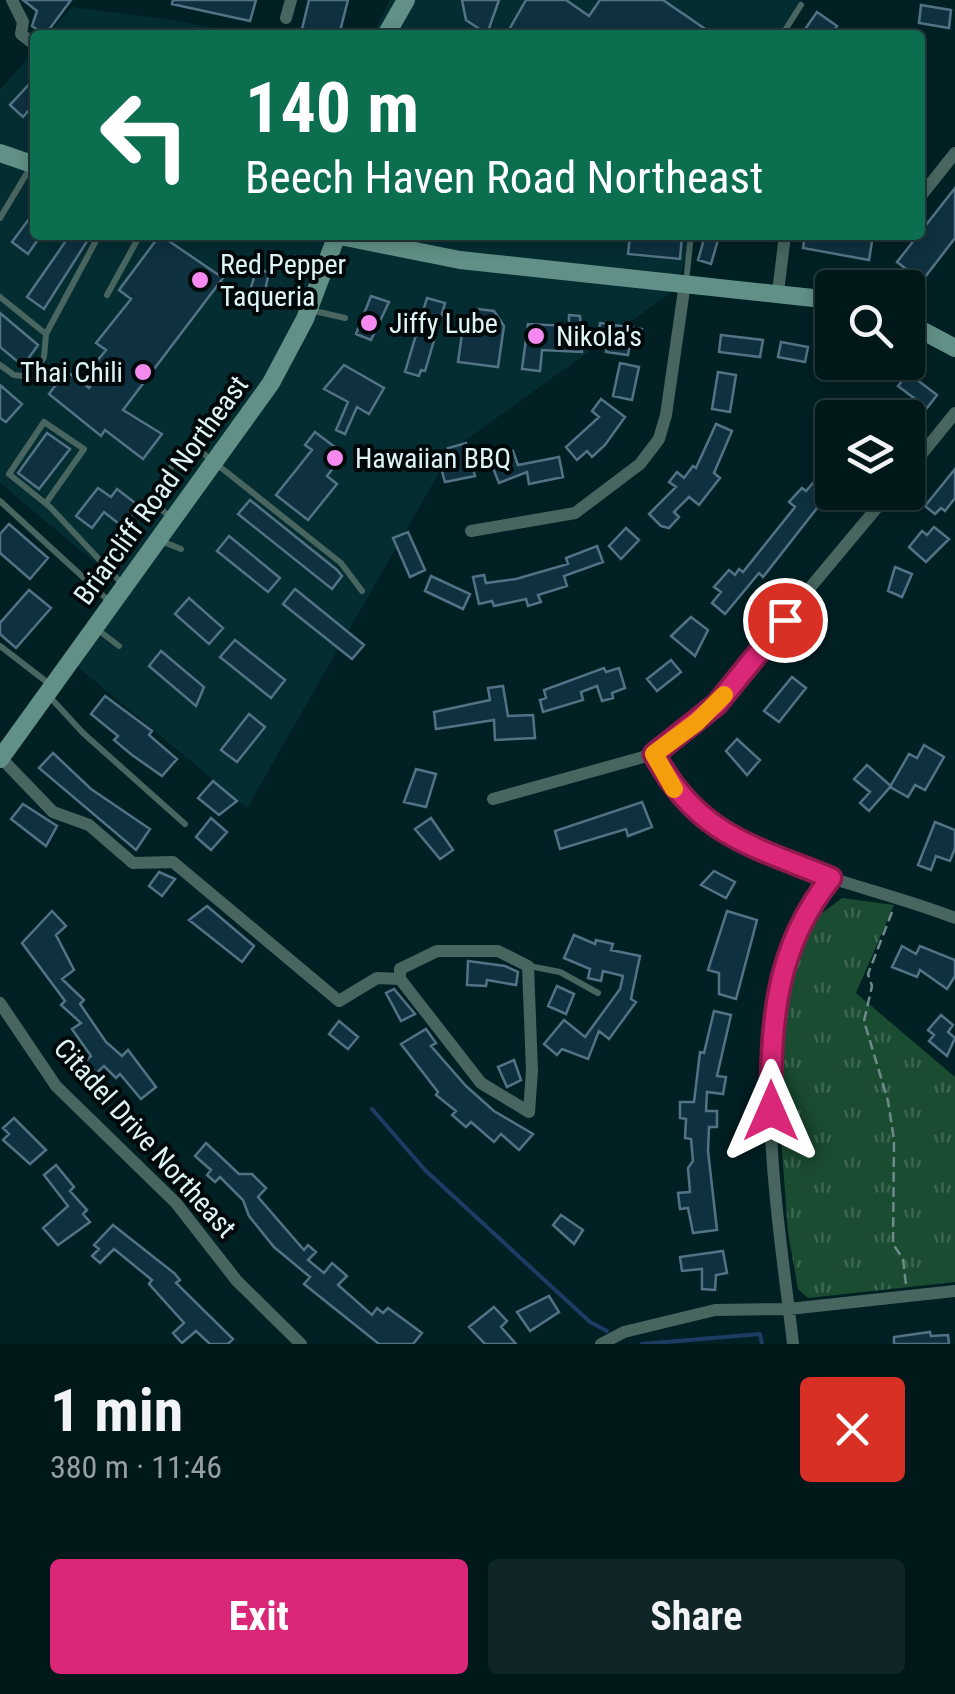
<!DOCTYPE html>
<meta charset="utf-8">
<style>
:root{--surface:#01181b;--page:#0f2528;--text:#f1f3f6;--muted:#96a0a3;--line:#23373a;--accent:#db2777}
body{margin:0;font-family:"Roboto Condensed",sans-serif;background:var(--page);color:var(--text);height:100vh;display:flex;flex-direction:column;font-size:38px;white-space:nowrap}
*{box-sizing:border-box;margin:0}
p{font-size:32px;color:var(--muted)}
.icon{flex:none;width:55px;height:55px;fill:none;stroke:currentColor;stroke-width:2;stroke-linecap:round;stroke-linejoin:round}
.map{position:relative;height:1344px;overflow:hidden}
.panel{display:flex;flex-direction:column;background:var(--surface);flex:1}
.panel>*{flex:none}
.hud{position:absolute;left:30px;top:30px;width:895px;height:210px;border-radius:10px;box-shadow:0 5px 15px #0003,0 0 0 2px var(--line);background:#0b6e4f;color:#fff;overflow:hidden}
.controls{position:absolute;left:815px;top:270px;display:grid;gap:20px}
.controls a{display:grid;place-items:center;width:110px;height:110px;border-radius:10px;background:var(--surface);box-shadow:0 5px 15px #0003,0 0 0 2px var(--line);font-size:50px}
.pin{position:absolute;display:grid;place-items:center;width:85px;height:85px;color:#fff;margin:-42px;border:5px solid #fff;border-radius:50%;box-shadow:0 2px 10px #0007}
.me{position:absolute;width:110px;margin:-55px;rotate:0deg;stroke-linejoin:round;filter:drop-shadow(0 0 8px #0008)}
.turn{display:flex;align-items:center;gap:35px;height:210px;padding:0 50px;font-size:45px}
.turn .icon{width:130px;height:130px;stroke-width:2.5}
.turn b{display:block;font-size:70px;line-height:85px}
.round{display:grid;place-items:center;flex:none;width:105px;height:105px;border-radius:10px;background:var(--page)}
.overview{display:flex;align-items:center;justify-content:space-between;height:170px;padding:0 50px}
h1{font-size:60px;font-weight:700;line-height:75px}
.action{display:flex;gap:20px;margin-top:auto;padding:20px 50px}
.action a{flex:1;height:115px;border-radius:10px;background:var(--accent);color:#fff;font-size:40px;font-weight:700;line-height:115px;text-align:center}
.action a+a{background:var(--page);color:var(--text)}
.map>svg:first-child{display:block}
</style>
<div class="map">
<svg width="955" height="1344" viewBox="0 0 955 1344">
<defs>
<pattern id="grass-tufts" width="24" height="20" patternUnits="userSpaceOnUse" patternTransform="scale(2.5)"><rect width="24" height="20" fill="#1a4c31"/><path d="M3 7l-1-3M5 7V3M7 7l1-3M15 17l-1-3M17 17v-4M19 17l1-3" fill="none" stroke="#3b6650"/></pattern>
</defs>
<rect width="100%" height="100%" fill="#012024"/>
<!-- built -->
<path fill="#042d32" d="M390 0H803L781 35H373Z
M72 7 181 21 243 35H48Z
M35 50V235H693L676 289 452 450 247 808 72 662 124 587 0 483V90Z"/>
<!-- grass -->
<path fill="url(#grass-tufts)" d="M842 898 894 905 856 993 955 1077V1282L808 1298 798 1289 788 1232 776 1070 792 961 806 925Z"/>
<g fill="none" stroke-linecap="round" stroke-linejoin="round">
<!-- stream -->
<path stroke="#1d3c64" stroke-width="4" d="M372 1109 425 1170 590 1322 607 1331
M642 1344 760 1334 762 1344"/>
</g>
<!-- building -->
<path fill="#0e303f" stroke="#527385" stroke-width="2.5" d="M23 0H71L45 35 32 26 37 11Z
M173 0H256L250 21 172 4Z
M309 0H348L339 35 302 29Z
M462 0H499L487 34 466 20Z
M526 0H566L589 16 600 0H663L714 35H506Z
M921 5 951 10 949 28 919 23Z
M817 12 837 26 831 35H801Z
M35 78V116L29 110 23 117 10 105Z
M955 188V238L922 281 897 262Z
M29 219 35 224V235H41L28 254 12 242Z
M70 235H91L44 309 27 297Z
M160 235 223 278 123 410 162 434 143 459 105 430 101 436 49 394 66 371 89 388 102 371 94 365 106 350 96 343 131 299 119 290Z
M630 235H682L680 259 628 254Z
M805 235H873L869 260 803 248Z
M705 236 718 240 711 264 698 260Z
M257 268 269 273 262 303 248 297Z
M371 296 389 302 371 340 356 334Z
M427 298 445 303 425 371 421 370 419 376 405 372Z
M477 309 494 311 504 326 498 367 458 362 464 320Z
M0 313 38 345 23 366 0 347Z
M569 315 580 316 582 352 542 350 540 371 522 369 528 324 569 326Z
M600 323 642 329 640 345 630 343 628 355 606 352 607 339 598 338Z
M721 335 763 340 760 357 719 352Z
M781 342 808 347 805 362 778 357Z
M620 363 639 367 632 400 613 396Z
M344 365 384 388 369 414 357 407 345 434 336 430 348 402 324 389Z
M718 372 736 375 730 412 712 409Z
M908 373 937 395 927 408 898 386Z
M0 385 22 404 6 422 0 418Z
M601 399 625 417 605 445 592 457 587 451 577 460 566 447 599 417 592 411Z
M716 424 732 431 714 473 720 478 699 505 689 497 674 512 679 517 669 528 661 526 649 514 676 487 669 482 677 472 684 478 693 466 696 468Z
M315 432 344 454 327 476 337 484 308 520 276 495 312 450 305 445Z
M47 433 70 449 39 489 18 473Z
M466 443 475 476 445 482 438 457 450 454 448 448Z
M503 447 506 454 513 451 518 465 559 457 563 477 529 484 527 472 499 483 487 453Z
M832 461V489L763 577 759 573 725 614 712 603 721 592 714 587 729 570 735 575 739 569 743 572 795 507 789 502 802 488 806 491Z
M955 469V498L945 511 941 508 935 514 925 506Z
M98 488 111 497 117 489 139 506 123 527 104 512 92 528 76 516Z
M250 500 337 570 342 576 332 589 238 514Z
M9 524 48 558 30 579 0 553V534Z
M934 527 949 539 926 562 909 547 922 531 927 535Z
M626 528 639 540 621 559 609 546Z
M408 532 425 570 410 577 393 538Z
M229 536 280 578 268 592 217 551Z
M597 546 603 562 564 576 567 586 538 595 541 602 528 606 526 599 494 606 492 601 479 604 473 577 484 575 486 583 516 579 568 564 566 558Z
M895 567 912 574 902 597 888 591Z
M431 576 470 594 463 609 425 591Z
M295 589 364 645 352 659 283 604Z
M29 590 51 608 16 648 0 634V623Z
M189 598 223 628 209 644 175 614Z
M691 617 708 630 695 656 671 636Z
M235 640 285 680 271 698 220 657Z
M161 651 204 687 196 706 149 666Z
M671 660 681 672 657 691 647 679Z
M604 668 606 672 619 668 625 688 612 693 613 698 602 701 597 686 581 692 583 700 543 712 540 700 546 698 544 690Z
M792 677 806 688 779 722 764 711Z
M503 686 508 716 533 715 535 738 495 740 494 720 436 729 434 712 490 700 488 688Z
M105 696 152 731 149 735 177 759 162 776 132 755 114 740 118 736 91 714Z
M249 714 265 727 237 762 221 750Z
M737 739 760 760 747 775 726 751Z
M924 745 944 757 925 790 915 785 908 797 890 787 909 754 917 758Z
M53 753 91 789 150 829 136 850 39 768Z
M867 765 891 786 869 811 860 803 870 792 854 779Z
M416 769 436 774 426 807 404 802Z
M213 781 237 801 219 815 198 798Z
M642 802 652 827 628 836 626 829 560 849 555 831Z
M23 804 57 826 46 846 11 819Z
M211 818 227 832 211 850 196 837Z
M431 818 453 850 440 859 415 829Z
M935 822 955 830V848L950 861 936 856 931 870 918 865Z
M714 871 735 882 726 898 701 885Z
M159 872 175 879 162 896 149 886Z
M207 906 254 946 242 962 189 920Z
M52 911 66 926 56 935 74 970 62 979 84 1000 80 1004 106 1042 122 1056 128 1050 156 1087 141 1099 120 1074 116 1078 104 1066 92 1077 81 1065 91 1056 72 1029 81 1023 61 1005 65 1001 22 943Z
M727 911 757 920 736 999 719 994V973L708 970Z
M574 935 595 944 596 940 613 944 611 950 640 956 631 999 636 1002 609 1039 599 1031 588 1059 562 1049 557 1055 544 1044 564 1020 585 1037 620 989 623 976 603 971 601 981 588 978 590 969 564 958Z
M902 946 916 954 920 946 955 960V976L947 989 920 970 917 977 892 967Z
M468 961 505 966 518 972 516 985 487 980 486 986 467 985Z
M557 986 574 994 566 1014 548 1006Z
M394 989 415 1014 401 1021 386 993Z
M714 1011 731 1015 717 1076 726 1077 723 1094 707 1092 706 1111H717V1127H709L708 1151 717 1230 693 1233 688 1208 680 1209 678 1193 690 1192 688 1168 693 1161 691 1139 685 1138 686 1119 680 1118V1102H694L700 1052 704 1053Z
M941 1015 953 1025 948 1032 955 1038 947 1056 929 1041 934 1035 928 1030Z
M339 1021 358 1037 348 1049 329 1034Z
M426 1029 436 1043 431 1046 466 1086 494 1111 533 1134 519 1150 501 1134 494 1142 471 1122 466 1127 452 1115 456 1111 436 1095 438 1092 401 1044Z
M514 1060 521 1080 507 1087 498 1067Z
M14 1118 46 1150 30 1164 3 1140 9 1134 3 1128Z
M206 1143 239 1174H252L266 1188 258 1197 304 1250 308 1245 316 1252 308 1260 324 1273 332 1263 347 1276 338 1285 372 1315 377 1308 383 1313 388 1308 422 1333 413 1344H379L304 1284 310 1277 274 1247 249 1216 243 1200 220 1177 215 1182 207 1175 211 1170 195 1156Z
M56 1165 74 1187 70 1191 87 1210 83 1214 90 1222 58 1245 43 1228 68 1206 44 1175Z
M561 1215 583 1230 574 1244 553 1225Z
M113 1225 174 1273 180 1280 176 1283 233 1339 228 1344H210L196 1331 182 1343 173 1333 184 1323 149 1284 152 1280 114 1249 100 1263 92 1256 99 1249 94 1245Z
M723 1251 727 1273 716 1275 715 1290 702 1289V1269L682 1271 680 1257Z
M549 1296 559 1312 530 1331 517 1312Z
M494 1307 507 1321 501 1327 516 1344H485L469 1327Z
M930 1332 931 1336 948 1335 949 1344H894V1337Z"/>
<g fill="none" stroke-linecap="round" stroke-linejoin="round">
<!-- path -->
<path stroke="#6f8a8d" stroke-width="2.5" stroke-dasharray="10 5" stroke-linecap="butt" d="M892 912 868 974 872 986 864 1021 888 1101 894 1140 893 1244 903 1259 906 1285"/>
<!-- lane -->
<path stroke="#486560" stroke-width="6" d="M782 35 801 5
M0 218 30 168
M686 282 691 235
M107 295 140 235
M0 297 46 334
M310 310 345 318
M0 365 14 375 31 377 44 357 46 334 99 235
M166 474 190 443 341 563 362 591
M0 501 109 601
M46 503 84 449 44 422 9 474 50 507 124 586
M154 503 169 516
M161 541 181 549
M97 629 119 646
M0 646 52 686
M48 695 83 733 185 824
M529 966 560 972 598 993"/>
<!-- street -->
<path stroke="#486560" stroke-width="12" d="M12 0 23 22 21 34 35 45
M286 18 291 0
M920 197 955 153
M778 292 785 235
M908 471 955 413
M471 531 575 513 640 464 659 439 666 415 685 283
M654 754C666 777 678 799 698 816 758 867 880 888 955 918
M1 758 53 812 89 825 133 863 173 862 339 1001 377 978 400 979
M493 799 654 754 697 723 890 492
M437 951H498L528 966 532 1071 529 1112 481 1083 400 979V969Z
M0 1003 56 1086 176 1203 237 1281 301 1344
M601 1344 624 1332 715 1310 789 1309 955 1291
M793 1344C779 1221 747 1043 796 928 804 909 818 893 831 878"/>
<!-- secondary -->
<path stroke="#609087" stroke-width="18" d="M386 35 406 0
M0 153 35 165
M335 235 460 260 832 300
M908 323 955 348
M0 759 271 383 305 319 337 235"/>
</g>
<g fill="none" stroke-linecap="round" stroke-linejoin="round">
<!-- route casing -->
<g stroke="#8e194d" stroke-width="25">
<path id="route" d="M771 1111C771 1023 774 949 831 878 750 845 698 835 654 754L717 704 785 620"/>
</g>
<!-- route -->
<use href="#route" stroke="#db2777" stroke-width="18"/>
<!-- slow -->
<path stroke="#f59e0b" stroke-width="18" d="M674 789 654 754 697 722 724 695"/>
</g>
<!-- markers -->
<g fill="#f689ed" stroke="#00080a" stroke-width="4">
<circle cx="200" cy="280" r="10"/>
<circle cx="369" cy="323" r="10"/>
<circle cx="536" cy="336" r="10"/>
<circle cx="143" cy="372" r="10"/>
<circle cx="335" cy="458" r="10"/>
</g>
<g text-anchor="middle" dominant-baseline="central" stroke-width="8" stroke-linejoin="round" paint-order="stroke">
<!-- poi labels -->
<g font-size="28" fill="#def4f7" stroke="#00080a" text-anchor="start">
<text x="220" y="264">Red Pepper<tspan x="220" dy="32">Taqueria</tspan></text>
<text x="389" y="323">Jiffy Lube</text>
<text x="556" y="336">Nikola's</text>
<text x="123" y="372" text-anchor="end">Thai Chili</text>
<text x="355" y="458">Hawaiian BBQ</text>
</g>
<!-- street labels -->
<g font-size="28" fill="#def4f7" stroke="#00080a">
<text transform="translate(161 490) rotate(-54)">Briarcliff Road Northeast</text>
<text transform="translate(145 1138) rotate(48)">Citadel Drive Northeast</text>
</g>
</g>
</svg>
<div class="controls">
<a><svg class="icon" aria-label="search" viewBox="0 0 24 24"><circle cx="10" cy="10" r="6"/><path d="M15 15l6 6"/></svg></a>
<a><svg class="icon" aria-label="layers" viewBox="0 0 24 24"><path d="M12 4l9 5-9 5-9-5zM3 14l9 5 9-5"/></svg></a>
</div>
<div class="pin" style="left:785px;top:620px;background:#d93025"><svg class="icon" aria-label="arrive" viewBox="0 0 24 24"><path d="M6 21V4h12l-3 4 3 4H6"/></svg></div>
<svg class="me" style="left:771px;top:1111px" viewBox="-20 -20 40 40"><path d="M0-17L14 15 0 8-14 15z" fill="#db2777" stroke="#fff" stroke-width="4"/></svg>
<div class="hud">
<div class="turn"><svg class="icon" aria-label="left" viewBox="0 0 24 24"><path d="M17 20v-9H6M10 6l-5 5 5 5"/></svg><div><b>140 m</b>Beech Haven Road Northeast</div></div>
</div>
</div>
<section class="panel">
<div class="overview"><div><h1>1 min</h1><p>380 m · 11:46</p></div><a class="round" style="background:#d93025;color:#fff"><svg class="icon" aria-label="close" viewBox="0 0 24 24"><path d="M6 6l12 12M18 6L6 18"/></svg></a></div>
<div class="action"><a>Exit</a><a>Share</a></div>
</section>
